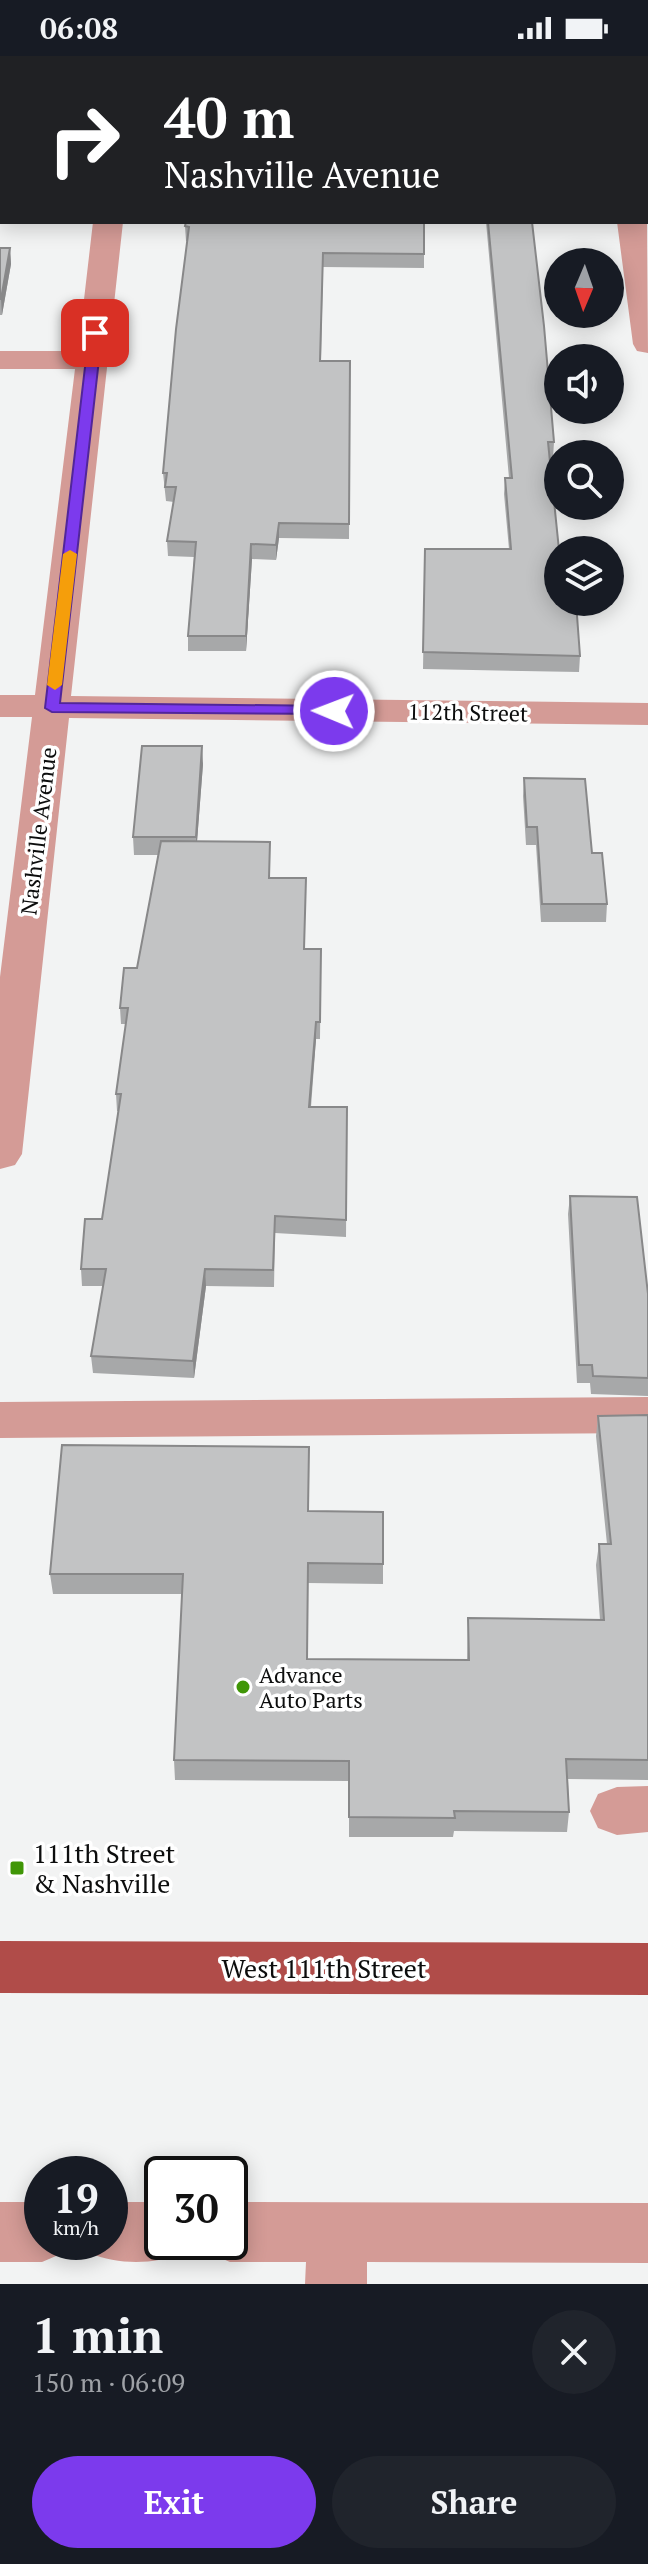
<!DOCTYPE html>
<meta charset="utf-8">
<style>
:root{--surface:#171b24;--page:#20242c;--text:#f1f3f6;--muted:#9ea1a6;--accent:#7c3aed}
body{margin:0;font-family:"PT Serif",serif;background:var(--page);color:var(--text);height:100vh;display:flex;flex-direction:column;font-size:30px;white-space:nowrap}
*{box-sizing:border-box;margin:0}
p{font-size:26px;color:var(--muted)}
.icon{flex:none;width:44px;height:44px;fill:none;stroke:currentColor;stroke-width:2;stroke-linecap:round;stroke-linejoin:round}
.map{position:relative;height:2228px;overflow:hidden}
.details{display:flex;flex-direction:column;background:var(--surface);flex:1}
.details>*{flex:none}
.guide{position:absolute;left:0px;top:0px;width:648px;height:168px;box-shadow:0 4px 20px #0003;background:#202124;color:#fff;overflow:hidden}
.needle{width:52px;rotate:182deg}
.fabs{position:absolute;left:544px;top:192px;display:grid;gap:16px}
.fabs a{display:grid;place-items:center;width:80px;height:80px;border-radius:50%;background:var(--surface);box-shadow:0 4px 20px #0003;font-size:40px}
.speed{position:absolute;left:24px;top:2100px;display:flex;gap:16px;font-size:40px;font-weight:700;text-align:center}
.speed>*{display:grid;place-content:center;width:104px;height:104px;border-radius:50%;background:var(--surface);box-shadow:0 4px 20px #0003;line-height:1}
.speed small{font-size:20px;font-weight:400}
.speed .limit{border:4px solid #111;border-radius:12px;background:#fff;color:#111}
.pin{position:absolute;display:grid;place-items:center;width:68px;height:68px;color:#fff;margin:-34px;border-radius:16px;box-shadow:0 4px 12px #0006}
.me{position:absolute;width:88px;margin:-44px;rotate:271deg;stroke-linejoin:round;filter:drop-shadow(0 0 6px #0008)}
.turn{display:flex;align-items:center;gap:28px;height:168px;padding:0 32px;font-size:36px}
.turn .icon{width:104px;height:104px;stroke-width:2.5}
.turn b{display:block;font-size:56px;line-height:68px}
.round{display:grid;place-items:center;flex:none;width:84px;height:84px;border-radius:42px;background:var(--page)}
.summary{display:flex;align-items:center;justify-content:space-between;height:136px;padding:0 32px}
h1{font-size:48px;font-weight:700;line-height:60px}
.cta{display:flex;gap:16px;margin-top:auto;padding:16px 32px}
.cta a{flex:1;height:92px;border-radius:48px;background:var(--accent);color:#fff;font-size:32px;font-weight:700;line-height:92px;text-align:center}
.cta a+a{background:var(--page);color:var(--text)}
.status{display:flex;justify-content:space-between;align-items:center;height:56px;padding:0 40px;background:var(--surface);direction:ltr}
.status svg{height:22px;fill:currentColor}
.map>svg:first-child{display:block}
</style>
<div class="status"><b>06:08</b><svg viewBox="0 0 49 12"><path d="M0 12V9h3v3zM5 12V6h3v6zM10 12V3h3v9zM15 12V0h3v12zM26 1h20v11H26zM47 4h2v5h-2z"/></svg></div>
<div class="map">
<svg width="648" height="2228" viewBox="0 0 648 2228">
<rect width="100%" height="100%" fill="#f2f3f3"/>
<g fill="none" stroke-linecap="round" stroke-linejoin="round">
<!-- minor -->
<path fill="#d49b96" fill-rule="evenodd" d="M595 0H621V2H595Z
M646 48H648V64H646Z
M93 166H123L71 640 648 647V669L69 662 22 1098 15 1109 0 1113V921L32 661H0V639H35L75 313H0V295H78Z
M617 166H647L648 297 637 295 633 288Z
M648 1341V1377L0 1382V1346Z
M648 1730V1776L617 1779 598 1772 590 1755 598 1738 617 1731Z
M0 2146H42V2186H68L63 2197 42 2206H0Z
M110 2146H162V2186H188L183 2197C153 2209 119 2209 89 2197L84 2186H110Z
M230 2146 648 2147V2207L367 2206V2228H305L306 2206H230L209 2197 204 2186H230Z"/>
<!-- major -->
<path fill="#b04c49" fill-rule="evenodd" d="M0 1885 648 1887V1939L0 1937Z"/>
</g>
<!-- wall -->
<path fill="#a7a8a9" d="M0 49H2V118H0Z
M486 166H532L554 386 553 402H549L559 494 580 600 579 616 423 613 425 493H509L504 438 505 422H509Z
M185 170 424 198V212L323 211 321 305H350L349 483 279 482 276 504 252 503 246 595H188V580L194 501 168 500 167 485 174 446 166 445 163 417 187 185H186Z
M0 192H10L11 208 2 259H0Z
M203 708 197 785 270 786V822L305 893H321L320 983H316L311 1051H347L346 1181 275 1177 274 1231 206 1230 194 1322 93 1317 91 1300 103 1230H82L81 1213 102 1163 118 1055H117L116 1038 126 968H121L120 952 137 912 158 799H134L133 781Z
M524 722 592 797 607 848 606 866H541L536 789H526L523 740Z
M570 1140 648 1238V1340L591 1338 590 1327H577L568 1158Z
M648 1359V1724L568 1723 569 1756 567 1776 454 1775 453 1781H349V1725L175 1724 174 1704 182 1538H53L50 1518 309 1455 383 1508V1528L308 1527 307 1603 467 1604 468 1562 600 1564 596 1509 599 1488H607L596 1380 598 1360Z"/>
<!-- shaded-wall -->
<path fill="#888889" d="M1 29 2 44 0 45V30Z
M10 192 11 208 2 259 1 243Z
M279 467V482L276 504V489Z
M251 488 252 503 246 595V580Z
M202 690 203 708 196 799V781Z
M316 966V983L309 1067V1051Z
M205 1213 206 1230 194 1322 193 1305Z"/>
<!-- building -->
<path fill="#c2c3c4" stroke="#888889" stroke-width="2" d="M0 0H32V2H2V31L0 30Z
M198 0H311V2H198Z
M423 0H514V2H423Z
M0 49H2V103H0Z
M186 166H424V198L323 197 320 305H350L349 468 279 467 276 489 251 488 246 580H188L196 486 167 485 176 431H165L167 417H163L176 273 189 171 185 170Z
M488 166H532L544 270 554 386H548L559 494H558V546H576L580 600 423 596 425 493H511L505 422H512Z
M0 192H10L1 243H0Z
M142 690H202L196 781H133Z
M524 722 585 723 592 797H602L607 848H542L537 771H527Z
M161 785 270 786 269 822H306L304 893H321L320 966H316L309 1051H347L346 1164 275 1160 273 1214 205 1213 193 1305 91 1300 106 1213H81L85 1163H102L121 1038H116L128 952H120L124 912H137Z
M570 1140 637 1141 648 1238V1322L593 1320 592 1309H579Z
M648 1359V1704L566 1703 569 1756 454 1755 455 1762 349 1761V1705L174 1704 183 1518H50L62 1389 309 1391 308 1455 383 1456V1508L308 1507 307 1603 469 1604 468 1562 604 1564 599 1488H611L598 1360Z"/>
<!-- route -->
<path fill="#7c3aed" stroke="#51269a" stroke-width="2" d="M95 273 102 277 60 647 334 650 342 655 340 658 52 656 45 652 89 277Z"/>
<!-- slow -->
<path fill="#f59e0b" d="M70 494 77 498 62 629 55 634 47 629 63 498Z"/>
<!-- markers -->
<g fill="#409607" stroke="#fff" stroke-width="3">
<circle cx="243" cy="1631" r="8"/>
<rect x="9" y="1804" width="16" height="16" rx="4"/>
</g>
<g text-anchor="middle" dominant-baseline="central" stroke-width="7" stroke-linejoin="round" paint-order="stroke">
<!-- street labels -->
<g font-size="22" fill="#0c0d0d" stroke="#fff">
<text transform="translate(468 656) rotate(1)">112th Street</text>
<text transform="translate(38 775) rotate(-83)">Nashville Avenue</text>
</g>
<!-- poi labels -->
<g font-size="22" fill="#0c0d0d" stroke="#fff" text-anchor="start">
<text x="259" y="1618">Advance<tspan x="259" dy="25">Auto Parts</tspan></text>
</g>
<!-- near-poi labels -->
<g font-size="26" fill="#0c0d0d" stroke="#fff" text-anchor="start">
<text x="33" y="1797">111th Street<tspan x="33" dy="30">&amp; Nashville</tspan></text>
</g>
<!-- near-street labels -->
<g font-size="26" fill="#0c0d0d" stroke="#fff">
<text x="324" y="1912">West 111th Street</text>
</g>
</g>
</svg>
<div class="fabs">
<a><svg class="needle" viewBox="-14 -14 28 28"><path d="M0-13l5 13h-10z" fill="#e53935"/><path d="M0 13l5-13h-10z" fill="#9ea1a6"/></svg></a>
<a><svg class="icon" aria-label="sound" viewBox="0 0 24 24"><path d="M4 9h4l5-4v14l-5-4H4zM17 9q2 3 0 6"/></svg></a>
<a><svg class="icon" aria-label="search" viewBox="0 0 24 24"><circle cx="10" cy="10" r="6"/><path d="M15 15l6 6"/></svg></a>
<a><svg class="icon" aria-label="layers" viewBox="0 0 24 24"><path d="M12 4l9 5-9 5-9-5zM3 14l9 5 9-5"/></svg></a>
</div>
<div class="speed"><div>19<small>km/h</small></div><div class="limit">30</div></div>
<div class="pin" style="left:95px;top:277px;background:#d93025"><svg class="icon" aria-label="arrive" viewBox="0 0 24 24"><path d="M6 21V4h12l-3 4 3 4H6"/></svg></div>
<svg class="me" style="left:334px;top:655px" viewBox="-20 -20 40 40"><circle r="17" fill="#7c3aed" stroke="#fff" stroke-width="3"/><path d="M0-11L8 9 0 5-8 9z" fill="#fff"/></svg>
<div class="guide">
<div class="turn"><svg class="icon" aria-label="right" viewBox="0 0 24 24"><path d="M7 20v-9h11M14 6l5 5-5 5"/></svg><div><b>40 m</b>Nashville Avenue</div></div>
</div>
</div>
<section class="details">
<div class="summary"><div><h1>1 min</h1><p>150 m · 06:09</p></div><a class="round"><svg class="icon" aria-label="close" viewBox="0 0 24 24"><path d="M6 6l12 12M18 6L6 18"/></svg></a></div>
<div class="cta"><a>Exit</a><a>Share</a></div>
</section>
